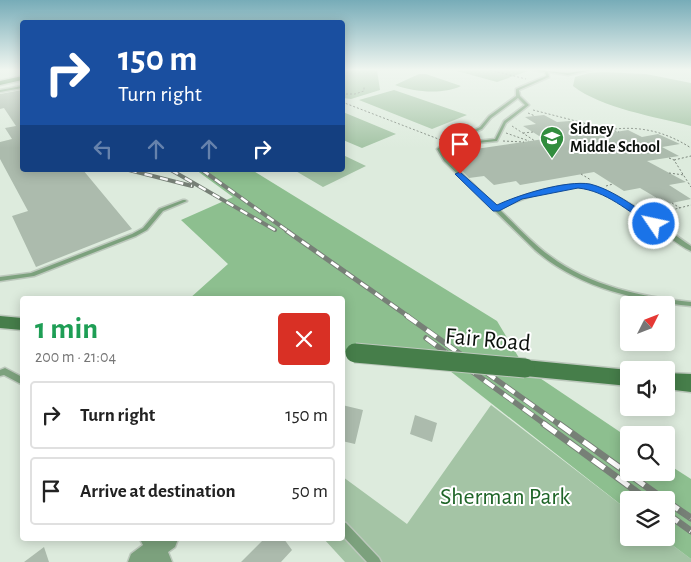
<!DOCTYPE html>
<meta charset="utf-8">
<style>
:root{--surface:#fff;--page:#f2f2f2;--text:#222;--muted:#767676;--line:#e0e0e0}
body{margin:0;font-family:"Alegreya Sans",sans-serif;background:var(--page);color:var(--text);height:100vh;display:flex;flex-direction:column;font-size:19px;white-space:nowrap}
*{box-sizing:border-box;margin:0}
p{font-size:16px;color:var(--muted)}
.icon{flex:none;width:28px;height:28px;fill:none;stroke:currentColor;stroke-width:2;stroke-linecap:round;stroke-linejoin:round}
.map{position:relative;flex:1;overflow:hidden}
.details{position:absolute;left:20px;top:296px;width:325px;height:245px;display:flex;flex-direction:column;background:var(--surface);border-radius:5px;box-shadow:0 2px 12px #0003}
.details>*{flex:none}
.top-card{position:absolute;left:20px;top:20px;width:325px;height:152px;border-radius:5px;box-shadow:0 2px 12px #0003;background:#1a4fa0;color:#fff;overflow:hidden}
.needle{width:32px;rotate:48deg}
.tools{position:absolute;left:620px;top:296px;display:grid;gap:10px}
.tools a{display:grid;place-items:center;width:55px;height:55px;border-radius:5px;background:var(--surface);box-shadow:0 2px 12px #0003;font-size:25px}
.pin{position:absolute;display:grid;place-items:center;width:42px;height:42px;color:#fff;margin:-51px -21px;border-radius:50% 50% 50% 0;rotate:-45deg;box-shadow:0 0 5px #0007}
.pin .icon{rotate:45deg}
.me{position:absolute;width:55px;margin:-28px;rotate:304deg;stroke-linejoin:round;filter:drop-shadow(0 0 4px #0008)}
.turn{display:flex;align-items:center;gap:18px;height:105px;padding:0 15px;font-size:22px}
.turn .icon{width:65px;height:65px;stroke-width:2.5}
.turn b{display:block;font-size:35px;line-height:42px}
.lanes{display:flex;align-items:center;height:48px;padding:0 15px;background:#0003;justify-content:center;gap:25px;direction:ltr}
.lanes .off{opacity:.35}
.round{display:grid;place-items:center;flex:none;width:52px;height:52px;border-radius:5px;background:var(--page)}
.head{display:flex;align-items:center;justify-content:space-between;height:85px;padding:0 15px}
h1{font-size:30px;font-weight:700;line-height:38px;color:#1e9e55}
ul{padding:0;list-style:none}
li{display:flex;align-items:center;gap:15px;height:68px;margin:0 10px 8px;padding:0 5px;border:2px solid var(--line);border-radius:5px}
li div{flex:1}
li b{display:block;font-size:19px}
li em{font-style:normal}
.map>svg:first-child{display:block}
</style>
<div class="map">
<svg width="691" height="562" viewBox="0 0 691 562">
<rect width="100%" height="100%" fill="#ddebdd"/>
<!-- green -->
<path fill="#a4c4a5" d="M342 70H377L380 90 351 99 343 98Z
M462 70H524L528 71 497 82 457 71Z
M603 72 646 74 691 83V126C656 117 601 108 573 86L575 77 589 73Z
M419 74H426L461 86C442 95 414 92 395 85Z
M394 90 467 115 432 129 359 100Z
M343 112 396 134 362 148 343 140Z
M343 155 366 166 323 187 294 170H342Z
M491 405 629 511V538H663L691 559V562H345L324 539H342L343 477 407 524Z"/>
<!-- forest -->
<path fill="#8dbf8f" d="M196 170H252L497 321 525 368 629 438V472H666V463L691 479V559L663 538H666V500H629V511L436 360 343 352 342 299H189L228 264 181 220 233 197Z"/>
<!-- building -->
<path fill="#acbbad" d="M22 90V170H83L132 229 36 267 12 216 28 211 0 159V142L12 139 5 128 16 126 4 108 0 109V94Z
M544 115 557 122 570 121 596 135 628 130 642 137 658 134 680 144 662 147 679 156 647 161 686 182 669 185 691 199 667 204 640 188 624 191 594 172 520 185 516 181 494 185 484 176 469 178 452 161 464 159 455 152 544 139 523 126 536 124 525 117Z
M342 405 363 410 355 444 342 441Z
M415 415 437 423 432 442 410 434Z
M264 539H284L292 550 281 562H241Z
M44 547 49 562H24Z"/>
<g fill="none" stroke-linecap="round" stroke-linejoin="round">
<!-- lane casing -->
<g stroke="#bcc8bc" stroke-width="3">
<path id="lane" d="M533 70H546L547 71 568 73 588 70H592L568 75 548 72 549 77 519 90 520 96 529 105 506 123 497 141 468 144 451 140 441 149 448 160 497 207C521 195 562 181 589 186 621 192 664 228 691 246V251C677 245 665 233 653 224 635 211 611 193 589 188 563 183 523 198 499 209 516 225 532 243 550 256 590 286 642 297 691 302V306C636 301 577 287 535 250L444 161 437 149 455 133 474 130 480 127 489 116 516 96V89L546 76 545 72ZM518 98 525 105 504 121 495 139 468 142 453 139 457 135 475 132 482 129 491 118Z
M22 86V88L0 92V90Z
M183 200H185L187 201 163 211 147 230 136 236 34 276 0 281V277L31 273 132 234 143 228 159 209Z
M5 368 22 377V384L19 383 4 375 0 376V370Z
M342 522 346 523 379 558 381 562H367L342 535Z"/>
</g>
<!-- street casing -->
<g stroke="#bcc8bc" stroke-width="3">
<path id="street" d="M140 539H178L175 547 168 552 172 562H128L131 554 143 545Z"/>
</g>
<!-- secondary casing -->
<g stroke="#bcc8bc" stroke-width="3">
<path id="secondary" d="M22 76V80L0 85V81Z
M0 316 22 318V330L0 328Z
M525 360 629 370V386L525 376 518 374 516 368 518 362Z
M666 373 691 374V392L666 389Z"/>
</g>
<!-- path -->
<path stroke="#7b857b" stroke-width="1" stroke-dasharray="2 2" stroke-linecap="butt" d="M490 70 526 79
M342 94H355L364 91V87
M342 102 441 140
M533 110 619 132
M528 113 535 116
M512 126 535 141
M580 126 586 123
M615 129C643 126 668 133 691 148
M506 133 529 141
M523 133 533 132
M503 141 524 142
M455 152 458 146
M669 158 674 160 691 187
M674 160 691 156
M669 173 684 175
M581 174 591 180
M606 186 613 184
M672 203 680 208
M656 214 691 205"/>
<!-- lane -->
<use href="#lane" fill="#7ca17d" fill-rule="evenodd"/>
<!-- street -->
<use href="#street" fill="#7ca17d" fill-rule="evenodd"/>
<!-- secondary -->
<use href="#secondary" fill="#467e4a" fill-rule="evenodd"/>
<!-- rail-far3 casing -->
<g stroke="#778077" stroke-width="4">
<path id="rail-far3" d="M129 170 192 186
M171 170 275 230
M202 170 289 232"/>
</g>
<!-- rail-far2 casing -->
<g stroke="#778077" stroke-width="5">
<path id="rail-far2" d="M287 231 409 317"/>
</g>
<!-- rail-far1 casing -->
<g stroke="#778077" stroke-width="5.5">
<path id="rail-far1" d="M407 316 560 425
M426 338 546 425"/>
</g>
<!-- rail casing -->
<g stroke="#778077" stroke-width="7">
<path id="rail" d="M544 424 648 500
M559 424 665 500
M666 501 691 518
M666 513 691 531"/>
</g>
<!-- rail-far3 -->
<use href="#rail-far3" stroke="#fff" stroke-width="2.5" stroke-dasharray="8" stroke-linecap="butt"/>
<!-- rail-far2 -->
<use href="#rail-far2" stroke="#fff" stroke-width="3" stroke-dasharray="9" stroke-linecap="butt"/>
<!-- rail-far1 -->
<use href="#rail-far1" stroke="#fff" stroke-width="4" stroke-dasharray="12" stroke-linecap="butt"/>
<!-- rail -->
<use href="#rail" stroke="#fff" stroke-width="5" stroke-dasharray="15" stroke-linecap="butt"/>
<!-- secondary-bridge casing -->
<g stroke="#bcc8bc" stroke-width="21" stroke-linecap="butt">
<path id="secondary-bridge" d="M355 353 525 368"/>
</g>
<!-- secondary-bridge -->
<use href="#secondary-bridge" stroke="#467e4a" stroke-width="19"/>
</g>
<!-- sky -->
<linearGradient id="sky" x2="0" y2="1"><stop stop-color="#77acb8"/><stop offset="0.47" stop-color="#f0f6f0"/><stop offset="1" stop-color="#f0f6f0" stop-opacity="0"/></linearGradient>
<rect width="691" height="148" fill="url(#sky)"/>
<!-- route -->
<path fill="#1a73e8" stroke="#114b97" d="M460 172 497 205C518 195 566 180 590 184 606 188 620 197 634 206 642 212 652 217 659 224L657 226H651C628 211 606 191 578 188L522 199 499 211H493L457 176 455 174Z"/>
<!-- icons -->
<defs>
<g id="school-pin" transform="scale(1.25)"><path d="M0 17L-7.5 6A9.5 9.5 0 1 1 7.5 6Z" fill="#328d3e" stroke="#fff"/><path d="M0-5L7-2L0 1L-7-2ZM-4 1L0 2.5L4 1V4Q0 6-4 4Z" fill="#fff"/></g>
</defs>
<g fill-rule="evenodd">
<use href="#school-pin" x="552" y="138"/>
</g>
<g text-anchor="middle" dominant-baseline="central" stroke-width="4" stroke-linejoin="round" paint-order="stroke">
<!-- far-poi labels -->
<g font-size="16" font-weight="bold" fill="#0c110c" stroke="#fff" text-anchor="start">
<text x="570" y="129">Sidney<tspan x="570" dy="18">Middle School</tspan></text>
</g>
<!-- near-street labels -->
<g font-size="24" fill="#0c110c" stroke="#fff">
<text transform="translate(488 340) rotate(5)">Fair Road</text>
</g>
<!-- near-park labels -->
<g font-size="24" fill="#1f6528" stroke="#fff">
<text x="505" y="497">Sherman Park</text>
</g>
</g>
</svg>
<div class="tools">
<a><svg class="needle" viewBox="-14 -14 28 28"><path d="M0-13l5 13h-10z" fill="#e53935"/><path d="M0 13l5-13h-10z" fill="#767676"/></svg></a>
<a><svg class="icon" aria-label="sound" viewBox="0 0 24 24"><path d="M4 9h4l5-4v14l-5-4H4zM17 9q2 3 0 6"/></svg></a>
<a><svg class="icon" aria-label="search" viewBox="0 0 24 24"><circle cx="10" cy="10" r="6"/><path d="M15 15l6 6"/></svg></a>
<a><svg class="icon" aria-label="layers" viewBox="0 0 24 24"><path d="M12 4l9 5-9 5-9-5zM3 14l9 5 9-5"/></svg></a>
</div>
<div class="pin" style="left:460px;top:174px;background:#d93025"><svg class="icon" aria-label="arrive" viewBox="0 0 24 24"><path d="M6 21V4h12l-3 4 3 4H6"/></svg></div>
<svg class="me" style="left:654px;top:224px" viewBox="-20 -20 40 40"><circle r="17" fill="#1a73e8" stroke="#fff" stroke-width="3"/><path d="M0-11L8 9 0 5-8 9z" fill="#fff"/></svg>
<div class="top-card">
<div class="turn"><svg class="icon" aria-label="right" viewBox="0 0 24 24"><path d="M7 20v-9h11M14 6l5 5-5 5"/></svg><div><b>150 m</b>Turn right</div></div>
<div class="lanes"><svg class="icon off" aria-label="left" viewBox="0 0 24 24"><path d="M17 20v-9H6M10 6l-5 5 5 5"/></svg><svg class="icon off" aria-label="ahead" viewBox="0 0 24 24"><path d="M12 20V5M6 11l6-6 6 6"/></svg><svg class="icon off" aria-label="ahead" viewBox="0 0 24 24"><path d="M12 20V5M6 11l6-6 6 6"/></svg><svg class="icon" aria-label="right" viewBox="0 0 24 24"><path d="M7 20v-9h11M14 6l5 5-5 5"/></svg></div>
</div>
<section class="details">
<div class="head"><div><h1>1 min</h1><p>200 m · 21:04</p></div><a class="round" style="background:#d93025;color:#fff"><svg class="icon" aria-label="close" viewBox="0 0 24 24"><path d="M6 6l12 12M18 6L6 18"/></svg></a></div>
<ul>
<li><svg class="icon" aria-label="right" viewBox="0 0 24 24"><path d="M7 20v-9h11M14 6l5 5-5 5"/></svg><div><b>Turn right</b></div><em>150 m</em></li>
<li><svg class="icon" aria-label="arrive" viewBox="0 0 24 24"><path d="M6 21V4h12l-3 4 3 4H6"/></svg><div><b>Arrive at destination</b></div><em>50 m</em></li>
</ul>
</section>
</div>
